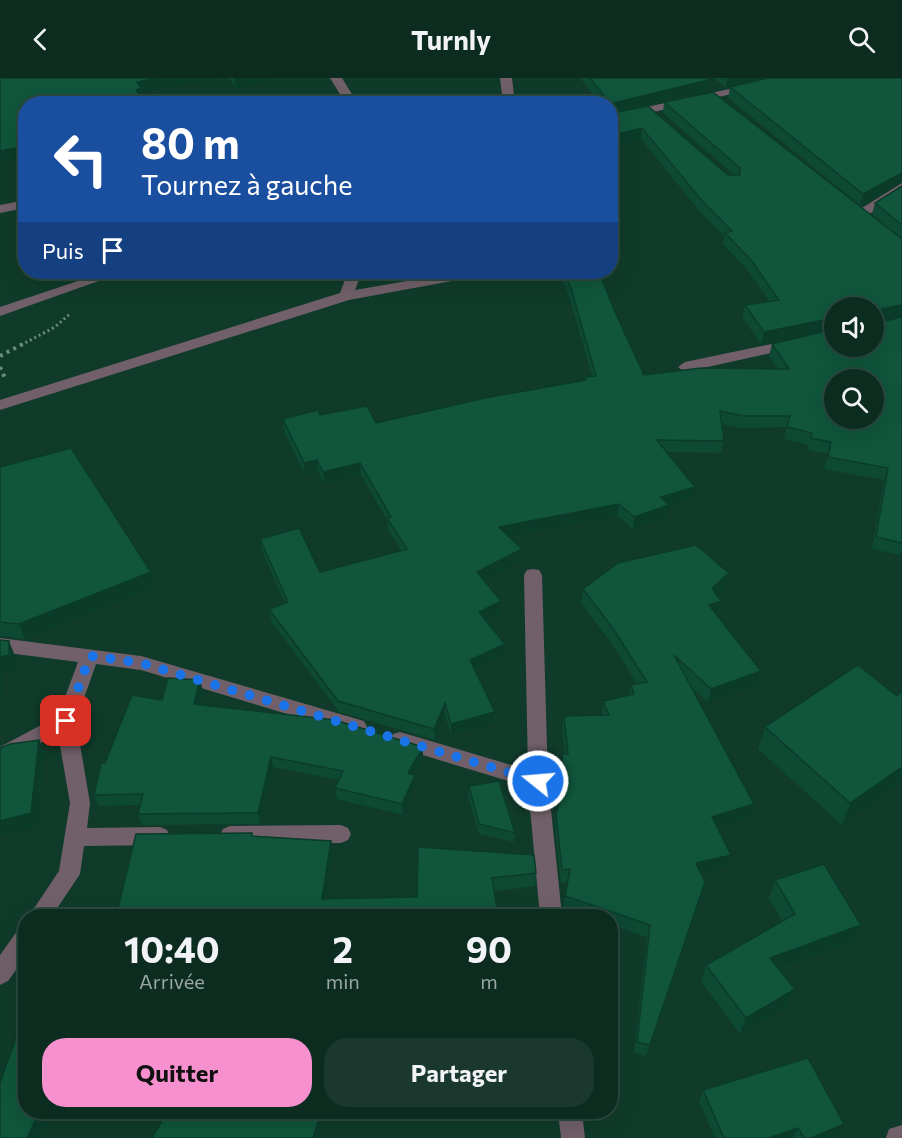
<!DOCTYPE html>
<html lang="fr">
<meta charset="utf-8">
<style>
:root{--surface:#0c2c20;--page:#1a382d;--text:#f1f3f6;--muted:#9aa7a5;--line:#2c483e;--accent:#f790ce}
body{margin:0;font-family:Commissioner,sans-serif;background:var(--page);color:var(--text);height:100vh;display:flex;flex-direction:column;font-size:22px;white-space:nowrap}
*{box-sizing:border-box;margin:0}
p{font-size:20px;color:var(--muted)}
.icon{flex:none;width:33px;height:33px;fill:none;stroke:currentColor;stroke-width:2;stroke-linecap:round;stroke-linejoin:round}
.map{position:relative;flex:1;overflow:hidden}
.sheet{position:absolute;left:18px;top:831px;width:600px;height:210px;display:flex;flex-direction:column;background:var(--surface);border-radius:24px;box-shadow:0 6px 24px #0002,0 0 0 2px var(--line)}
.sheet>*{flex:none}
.guide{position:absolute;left:18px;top:18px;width:600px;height:183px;border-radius:24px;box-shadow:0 6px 24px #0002,0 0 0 2px var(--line);background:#1a4fa0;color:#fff;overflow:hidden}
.tools{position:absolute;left:824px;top:219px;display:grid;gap:12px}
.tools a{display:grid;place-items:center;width:60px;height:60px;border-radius:50%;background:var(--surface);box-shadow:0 6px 24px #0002,0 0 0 2px var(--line);font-size:30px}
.pin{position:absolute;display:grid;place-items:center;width:51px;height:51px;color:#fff;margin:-26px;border-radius:12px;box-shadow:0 3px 9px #0006}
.me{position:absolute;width:66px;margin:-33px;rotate:287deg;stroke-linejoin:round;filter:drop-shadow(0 0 4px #0008)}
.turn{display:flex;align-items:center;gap:21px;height:126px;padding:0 24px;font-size:27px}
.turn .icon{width:78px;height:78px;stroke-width:2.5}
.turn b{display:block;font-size:42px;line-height:51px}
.then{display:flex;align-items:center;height:57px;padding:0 24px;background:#0003;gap:12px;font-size:22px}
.eta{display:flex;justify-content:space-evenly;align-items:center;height:102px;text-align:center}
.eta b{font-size:36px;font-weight:700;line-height:42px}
.primary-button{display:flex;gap:12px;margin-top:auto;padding:12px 24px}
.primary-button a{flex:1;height:69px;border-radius:24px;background:var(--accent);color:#111;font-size:24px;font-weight:700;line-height:69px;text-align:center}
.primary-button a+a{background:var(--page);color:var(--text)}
header{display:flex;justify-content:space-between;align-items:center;height:78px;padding:0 24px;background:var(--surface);font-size:27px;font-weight:700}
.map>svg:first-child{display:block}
</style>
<header><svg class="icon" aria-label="back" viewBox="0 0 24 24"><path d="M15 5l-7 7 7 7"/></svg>Turnly<svg class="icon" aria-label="search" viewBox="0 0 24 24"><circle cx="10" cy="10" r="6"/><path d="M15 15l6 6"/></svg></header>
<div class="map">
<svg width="902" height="1060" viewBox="0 0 902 1060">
<rect width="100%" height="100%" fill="#103b2a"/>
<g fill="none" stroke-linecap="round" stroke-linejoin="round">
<!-- path-far1 -->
<path stroke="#6b8d7e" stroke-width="3" stroke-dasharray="2 3" stroke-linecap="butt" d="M21 267 55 249 71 235"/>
<!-- path -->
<path stroke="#6b8d7e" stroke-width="4" stroke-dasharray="3 4.5" stroke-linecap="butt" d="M0 278 23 266
M0 289 5 300"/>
<!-- minor -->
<path fill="#716069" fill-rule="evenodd" d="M330 0H342L358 26H346Z
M500 0H512L515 26H503Z
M780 0H801L610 44V37Z
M902 105V115L866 138H856L854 135Z
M26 122V130L0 135V127Z
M105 194H124L0 238V229Z
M348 194H362L355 212 459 194H486L479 198 349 222 0 332V322L340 215Z
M834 253V261L685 294 678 289 685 284Z
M533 491 539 492 542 497 548 703 562 838H540L528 709 393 668 390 662 393 656 400 654 528 692 524 497 527 492Z
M0 560 141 578 357 641 364 643 367 649 364 655 357 657 141 592 96 586 76 643 90 725 87 750 160 749 167 752 170 758 167 764 160 767 84 768 80 796 52 838H29L59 793 70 725 58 656 0 686V669L58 638 78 584 0 574Z
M341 747 348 750 351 756 348 762 341 765 230 766 223 763 220 757 223 751 230 748Z
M26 849V878L8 903 0 907V877L18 852Z
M558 1034H582L585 1060H561Z
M902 1047V1060H886L889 1051Z"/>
</g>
<!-- wall -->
<path fill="#0e4934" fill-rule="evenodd" d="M229 0H276V1L236 10Z
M580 0H707L709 2 707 13 611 35 648 28 728 97H734L663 35 664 24 902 161V238L875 243 877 245 902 239V470L900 477 872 471 884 402 824 391 828 376 808 372 809 367 784 361 787 349 740 350 721 346 724 363 721 375 667 374 692 420 669 428 667 439 633 451 617 438 509 459 521 483 484 502 501 535 486 542 505 577 475 591 495 634 494 645 451 658 445 637 435 662 339 634 271 543 269 531 285 525 262 473 260 461 320 494 401 472 388 452V444L361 397 324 406 318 393 305 397 284 353 283 341 320 337 376 345 584 303V299L592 298 571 225 560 194H599L616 236 644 297 778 291 769 278 772 266 832 251 761 266 742 239 745 227 769 223 749 194 723 166 725 159 701 135 641 61 610 68V26H579V20L595 19ZM834 230 873 268H834Z
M714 0H902L860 127 728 20 730 9 759 2 726 10Z
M902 108V161L872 136 875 125Z
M0 389 151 494 154 509 25 561 0 558Z
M726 509 717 517 721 523 718 537H717L761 593 757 607 708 624 691 609 750 739 717 749 727 789 701 796 705 804 702 817 646 978 634 975 647 859 610 847V838H587L563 830 568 804 561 805 555 748 556 735 562 718 561 689 562 676H565L562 652 564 638 602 637 603 623 629 617 631 607 637 606 612 566 581 525 583 511Z
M203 613 199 627 423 680 414 697H415V708L403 737 337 721 335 710 339 702 273 689 260 746 142 747 138 736 140 727 98 728 94 717 105 685 162 622Z
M897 618 842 747 758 671 765 649Z
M469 708 515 755 514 764 479 756 468 718Z
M252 755 253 758 331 763 333 776 326 820 417 819 418 769 536 795 535 808 494 813 498 838H116Z
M775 802 861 847 853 864 779 891 795 911 787 928 740 956 701 903 706 887 782 843 769 820Z
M703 1012 837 1058 832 1060H715L699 1024Z"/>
<!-- shaded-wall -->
<path fill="#0b3c2a" d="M159 0H220L142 14 143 21 138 22 136 12 137 4Z
M234 0H276V1L236 10Z
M727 0H769L726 10Z
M709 2 707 13 610 35V26L609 25Z
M143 21 144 26H122Z
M642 50 641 61 610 68V58Z
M26 68V80L0 84V73Z
M902 95V104L860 127 863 116Z
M902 227V238L873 244 876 232Z
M834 240V251L761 266 764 254Z
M317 382 318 393 305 397 304 385Z
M360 385 361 397 324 406 323 394Z
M695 409 692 420 669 428 667 439 633 451 634 439 661 419Z
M619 426 617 438 498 461 499 449Z
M522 471 521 483 477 506V494Z
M151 494 154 509 25 561 19 546Z
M729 495 726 509 709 524 712 510Z
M501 523V535L478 545 479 534Z
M721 523 718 537 706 541 709 527Z
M9 563 15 578 14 592 4 594 3 617H0V579Z
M505 566V577L470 594V582Z
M761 593 757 607 708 624 711 611Z
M200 602 203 613 196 637 194 626Z
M445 625V637L435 662 434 651Z
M495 634 494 645 451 658V646Z
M39 662 45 676 37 749 0 758V743Z
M423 669V680L408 706V695Z
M271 679 273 689 260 746 258 735Z
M902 689V703L842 747 850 725Z
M415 697V708L403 737 402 726Z
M754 726 750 739 708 752 712 739Z
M331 763 333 776 324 833 322 821Z
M731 777 727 789 693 798 696 785Z
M705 804 702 817 646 978 650 967Z
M861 847 853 864 763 896 770 880Z
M795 911 787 928 740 956 746 940Z
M39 1034H51L39 1060H27Z
M321 1034H326L318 1060H313Z
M844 1046 837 1058 832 1060H811Z
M798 1050 793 1060H769Z"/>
<!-- building -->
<path fill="#10553c" stroke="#0b3c2a" stroke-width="1.5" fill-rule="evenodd" d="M0 0H159L137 4 141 10 136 12 143 21 122 26H26V68L0 73Z
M590 0H707L709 2 609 26H581L579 20 604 18Z
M768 0H902V95L863 116 730 9Z
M713 14 902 161V227L876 232 874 242 877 245 902 239V465L876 459 888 390 828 379 831 364 811 360 812 355 787 349 790 338H743L720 333 724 363 657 362 695 409 661 419 669 427 634 439 619 426 499 449 522 471 477 494 501 523 479 534 505 566 470 582 495 634 451 646 445 625 434 651 338 623 269 531 288 524 260 461 299 450 320 494 407 471 387 440 391 439 360 385 323 394 317 382 304 385 283 341 318 332 320 337 367 328 376 345 485 320 586 302 584 299 596 298 572 214 565 194H599L616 236 644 297 701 290 789 291 772 266 834 251V268H873V230H834V240L764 254 745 227 779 222 751 182 725 155 732 153 703 124 642 50 610 58V34L612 35 648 28 728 97H740V90L664 24ZM834 302H873V340H834Z
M902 108V147L875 125Z
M71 370 151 494 19 546 0 544V389Z
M696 467 729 495 712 510 721 523 709 527 761 593 711 611 674 577 754 726 712 739 731 777 696 785 705 804 650 967 637 964 650 847 565 818 570 791 562 792 556 735 564 712 562 676H568L564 638 609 637 603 623 634 616 631 607 647 604 614 552 583 511 618 485Z
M0 562 9 563V577L0 579Z
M858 587 897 618 902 612V689L850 725 765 649Z
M168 600 200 602 194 626 335 642 423 669 408 695 415 697 402 726 335 710 343 693 271 679 258 735 138 736 143 716 94 717 101 685H105L132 617 162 622Z
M39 662 31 735 0 743V670L10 666Z
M499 703 515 755 479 746 469 708Z
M252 755V758L331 763 322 821 417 819 418 769 534 777 536 795 492 800 498 838H116L136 756Z
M824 786 861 847 770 880 795 911 746 940 706 887 795 836 775 802Z
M25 934 26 1034H39L27 1060H0V1005Z
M808 980 844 1046 811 1060H804L798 1050 769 1060H724L703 1012Z
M167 1034H321L313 1060H152Z"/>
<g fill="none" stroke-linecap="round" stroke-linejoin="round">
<!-- route -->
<path stroke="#1a73e8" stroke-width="10" stroke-dasharray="0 18" d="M66 643 90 578 141 585 538 703"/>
</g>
</svg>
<div class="tools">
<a><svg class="icon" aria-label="sound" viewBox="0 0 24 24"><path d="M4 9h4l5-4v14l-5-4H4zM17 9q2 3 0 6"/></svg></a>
<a><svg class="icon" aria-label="search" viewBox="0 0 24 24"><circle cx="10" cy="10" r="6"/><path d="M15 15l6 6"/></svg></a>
</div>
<div class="pin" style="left:66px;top:643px;background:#d93025"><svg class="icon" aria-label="arrive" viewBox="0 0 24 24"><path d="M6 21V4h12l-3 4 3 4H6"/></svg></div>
<svg class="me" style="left:538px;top:703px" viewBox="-20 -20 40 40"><circle r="17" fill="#1a73e8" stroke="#fff" stroke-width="3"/><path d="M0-11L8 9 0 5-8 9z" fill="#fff"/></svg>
<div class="guide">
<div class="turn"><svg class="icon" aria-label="left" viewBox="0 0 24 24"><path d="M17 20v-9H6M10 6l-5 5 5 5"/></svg><div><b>80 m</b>Tournez à gauche</div></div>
<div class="then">Puis<svg class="icon" aria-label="arrive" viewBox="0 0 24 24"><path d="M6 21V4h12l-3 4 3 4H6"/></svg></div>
</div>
<section class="sheet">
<div class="eta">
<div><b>10:40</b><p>Arrivée</p></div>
<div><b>2</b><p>min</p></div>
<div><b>90</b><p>m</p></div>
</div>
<div class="primary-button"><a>Quitter</a><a>Partager</a></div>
</section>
</div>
